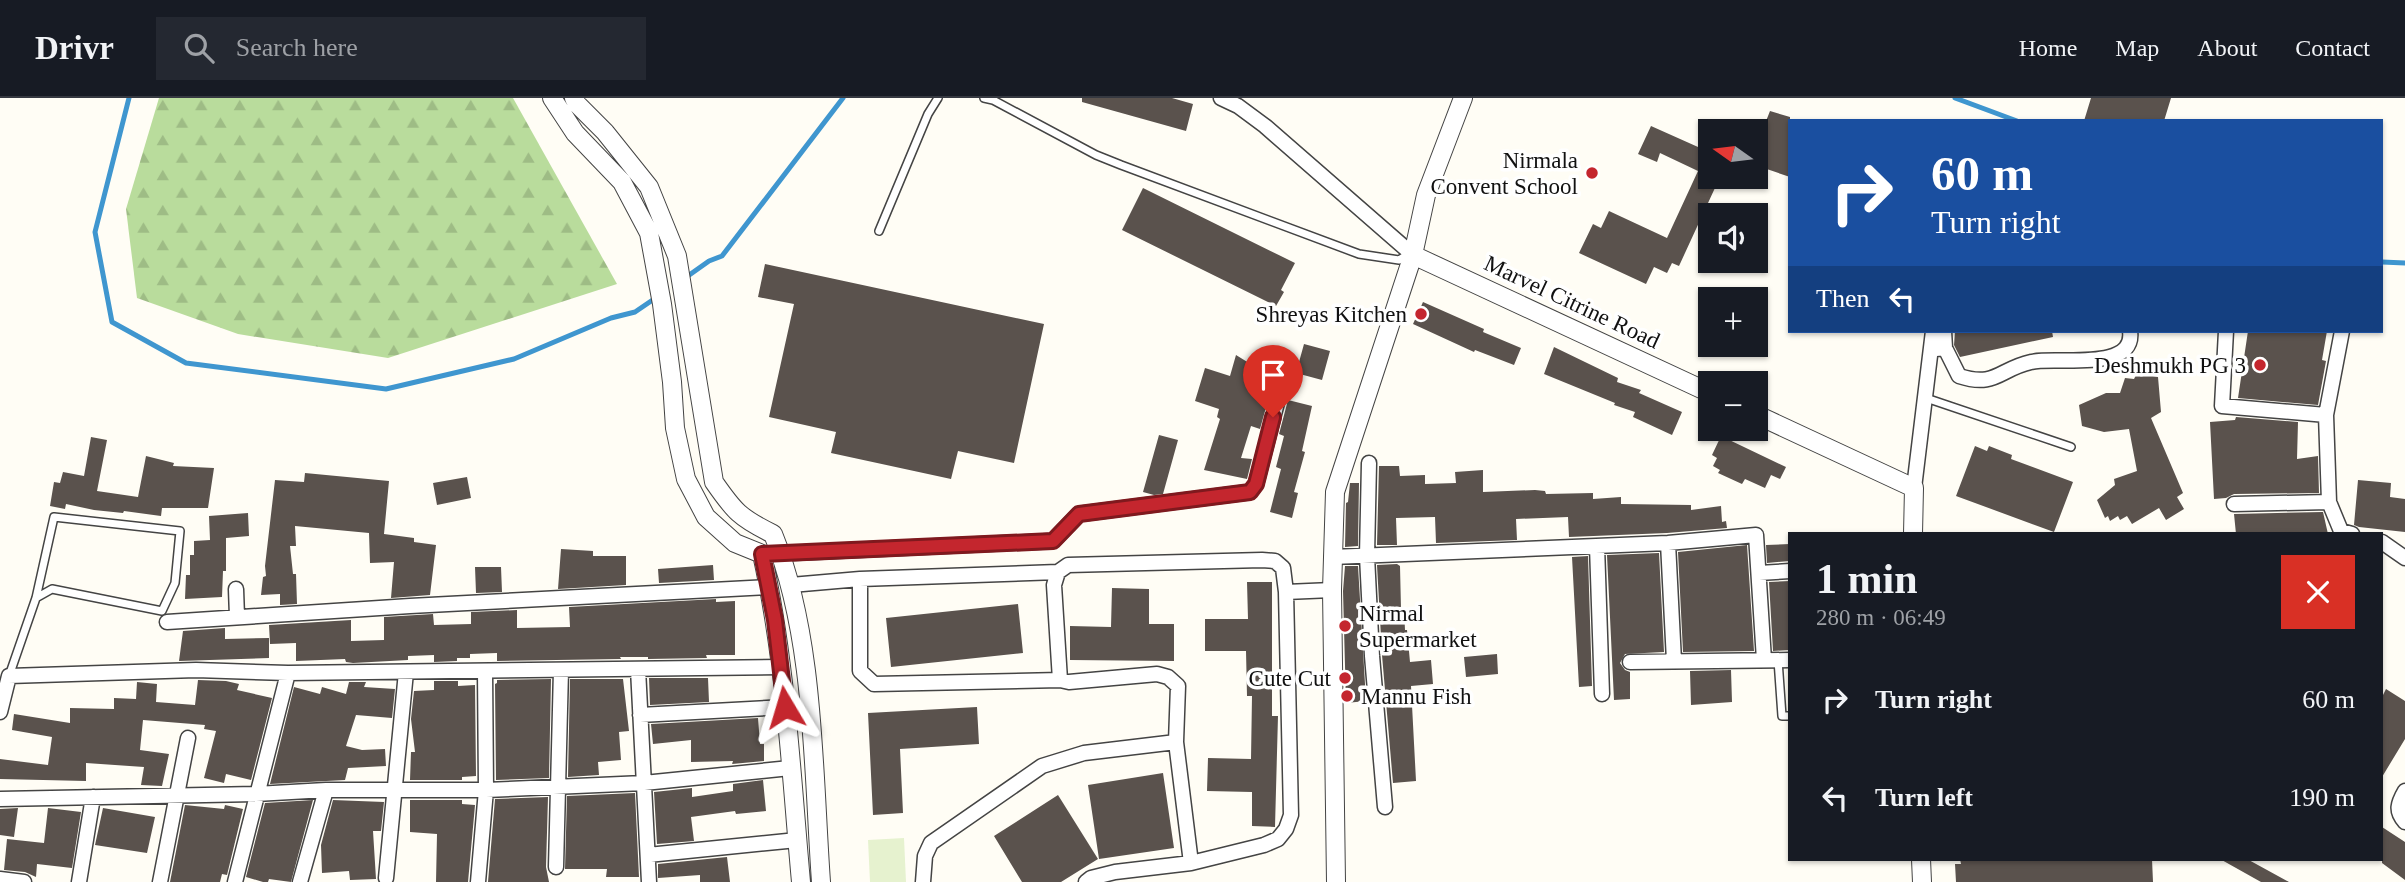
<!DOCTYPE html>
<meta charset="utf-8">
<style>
:root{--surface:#171b24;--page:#242831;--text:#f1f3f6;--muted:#9ea1a6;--line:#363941}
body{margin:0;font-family:"Times New Roman",serif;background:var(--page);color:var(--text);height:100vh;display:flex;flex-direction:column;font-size:26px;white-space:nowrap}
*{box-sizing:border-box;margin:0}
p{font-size:23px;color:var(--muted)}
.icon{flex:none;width:38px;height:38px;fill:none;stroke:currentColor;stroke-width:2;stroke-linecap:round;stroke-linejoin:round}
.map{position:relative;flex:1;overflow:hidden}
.details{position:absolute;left:1788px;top:434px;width:595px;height:329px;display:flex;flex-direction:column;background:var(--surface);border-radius:0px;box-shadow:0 2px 5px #0004}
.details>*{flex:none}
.guide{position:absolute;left:1788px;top:21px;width:595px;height:214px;border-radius:0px;box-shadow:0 2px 5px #0004;background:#1a4fa0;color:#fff;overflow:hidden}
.needle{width:46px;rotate:284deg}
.tools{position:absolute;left:1698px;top:21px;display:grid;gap:14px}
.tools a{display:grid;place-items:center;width:70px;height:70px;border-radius:0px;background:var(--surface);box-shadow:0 2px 5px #0004;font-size:35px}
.pin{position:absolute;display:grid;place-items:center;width:60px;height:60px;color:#fff;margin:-72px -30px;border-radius:50% 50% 50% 0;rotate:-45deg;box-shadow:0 0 7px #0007}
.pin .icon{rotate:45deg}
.me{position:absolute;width:77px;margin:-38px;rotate:353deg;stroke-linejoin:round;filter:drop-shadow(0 0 5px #0008)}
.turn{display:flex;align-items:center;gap:24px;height:147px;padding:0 28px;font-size:32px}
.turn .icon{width:91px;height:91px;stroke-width:2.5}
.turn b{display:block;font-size:49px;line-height:60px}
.then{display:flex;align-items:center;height:66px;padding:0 28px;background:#0003;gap:14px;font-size:26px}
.round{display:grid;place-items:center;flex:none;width:74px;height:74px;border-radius:0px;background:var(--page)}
.overview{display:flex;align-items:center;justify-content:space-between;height:119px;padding:0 28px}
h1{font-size:42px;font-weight:800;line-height:52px}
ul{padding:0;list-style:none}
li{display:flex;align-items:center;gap:21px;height:98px;padding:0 28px}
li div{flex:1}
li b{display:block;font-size:26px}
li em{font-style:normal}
header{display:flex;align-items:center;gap:42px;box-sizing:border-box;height:98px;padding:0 35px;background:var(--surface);border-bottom:2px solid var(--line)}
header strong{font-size:33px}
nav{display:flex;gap:38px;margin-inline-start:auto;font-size:24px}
.search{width:490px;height:63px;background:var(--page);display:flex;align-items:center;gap:18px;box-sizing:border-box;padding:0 24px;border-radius:0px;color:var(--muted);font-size:26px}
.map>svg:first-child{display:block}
</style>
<header>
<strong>Drivr</strong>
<div class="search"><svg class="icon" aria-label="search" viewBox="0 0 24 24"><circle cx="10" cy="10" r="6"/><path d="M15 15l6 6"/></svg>Search here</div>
<nav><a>Home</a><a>Map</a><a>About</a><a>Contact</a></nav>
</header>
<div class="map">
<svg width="2405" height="784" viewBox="0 0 2405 784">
<defs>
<pattern id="forest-firs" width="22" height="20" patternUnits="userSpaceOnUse" patternTransform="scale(1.75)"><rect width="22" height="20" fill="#b9dc9c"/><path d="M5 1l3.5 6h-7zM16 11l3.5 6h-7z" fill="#9ebc85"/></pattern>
</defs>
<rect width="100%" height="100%" fill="#fffdf5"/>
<!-- forest -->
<path fill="url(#forest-firs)" d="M159 0H513L617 186 388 260 238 236 137 200 126 111Z"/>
<!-- pitch -->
<path fill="#e6f2cf" d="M904 740 906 784H870L868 742Z"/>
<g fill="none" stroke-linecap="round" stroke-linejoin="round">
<!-- stream -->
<path stroke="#3f96cf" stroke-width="5" d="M129 0 95 134 112 224 186 265 386 291 514 261 611 220 635 214 657 199
M1955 0 2017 23
M2382 164 2405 165
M685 180 709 163 722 158 843 0"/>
</g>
<!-- building -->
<path fill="#5a524d" d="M1082 0H1172L1193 6 1186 33 1082 4Z
M2091 0H2171L2164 23H2084Z
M1770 13 1790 19V79L1755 67V51Z
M1651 28 1707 53 1710 46V79H1720L1679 168 1672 165 1667 175 1654 169 1646 186 1579 155 1593 126 1601 130 1609 113 1667 140 1698 73 1660 55 1657 64 1638 56Z
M1143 90 1295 165 1281 192 1284 194 1276 208 1122 132Z
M765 166 1044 226 1014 365 958 353 951 381 831 355 836 334 769 319 794 206 758 199Z
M1423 204 1484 231 1483 234 1521 250 1514 267 1475 252 1474 254 1413 226Z
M1955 233H2052L2053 239 1960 259 1954 247Z
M2248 233H2327L2322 262 2326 263 2318 307 2238 300Z
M1304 246 1330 253 1322 282 1296 275Z
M1554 249 1618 280 1617 284 1641 292 1639 295 1682 314 1672 337 1633 319 1635 314 1614 307 1615 305 1544 276Z
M1236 257 1278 283 1270 295 1260 331 1251 328 1241 360 1252 361 1247 381 1204 372 1220 321 1217 319 1219 311 1195 303 1205 270 1230 278Z
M2137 275 2158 279 2161 314 2151 320 2183 395 2177 399 2184 411 2166 422 2159 410 2132 426 2127 418 2120 422 2118 418 2110 423 2108 418 2105 420 2097 402 2115 387 2114 381 2137 373 2129 331 2104 334 2082 328 2079 307 2106 295H2120L2125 280 2134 281Z
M1288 302 1312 308 1302 353 1305 354 1294 394 1298 395 1292 420 1270 414 1281 371 1276 369 1284 338 1279 336Z
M2236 319 2298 324 2297 361 2318 358 2319 395 2234 396 2226 400 2214 401 2210 324 2235 322Z
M1159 337 1178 342 1163 396 1154 397 1143 394Z
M1721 338 1786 369 1780 381 1771 377 1765 390 1745 381 1742 386 1718 375 1720 372 1713 368 1717 360 1712 357Z
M91 339 107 342 97 393 138 399 146 358 174 365 173 368 214 370 208 410H162L161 418 124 413 123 415 94 412 66 406 65 411 50 408 54 384 60 385 63 374 84 378Z
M1975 348 1987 353 1989 348 2012 357 2011 361 2073 384 2054 434 1956 398Z
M1379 368H1399L1400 378 1425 377V386L1456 385 1455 374 1483 372V394L1535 392 1545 393 1546 396 1593 395V401L1621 399V406L1691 407V412L1721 408 1722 424 1726 423 1727 430 1667 435 1569 439 1568 419 1516 421 1517 442 1436 445 1435 419 1396 420 1397 447H1377Z
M305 375 389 383 384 436 414 440V444L436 447 430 497 391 500 394 464 370 465 369 435 295 428 296 448H290L293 476H296L297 506 280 507V496L261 497 263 479 266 478 265 468 275 382 304 384Z
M467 379 471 400 437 407 433 385Z
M2358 382 2391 385 2390 399 2405 401V434L2359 429 2354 427Z
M1350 385H1359L1358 448 1345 449 1346 405 1348 404Z
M2323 414 2328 436H2236L2234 416Z
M248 415 249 438 226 440V473H223L222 499 185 501 186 477H190V457H194V443L210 442 209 418Z
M1790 446V463L1767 465 1766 447Z
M1747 447 1754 553 1683 554 1678 454Z
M561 451 593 453V458H626V487L558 491Z
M1659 455 1664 554 1625 556 1620 565 1625 572 1630 574V601L1614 602 1607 457Z
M1588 458 1592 588 1579 589 1572 459Z
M1397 466 1400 468 1401 511H1404L1405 532H1407L1410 564 1431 562 1433 586 1411 588 1416 683 1393 685 1382 557 1377 467Z
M713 467 714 482 659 485 658 471Z
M1345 468H1358L1366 603 1346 605 1343 493Z
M475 469H501L502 494 476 495Z
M1790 483V552L1773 553 1769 484Z
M1247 484H1272V618H1278L1275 729 1252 728V694L1207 693 1208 660 1251 661 1252 598H1247L1246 553H1205V521H1248Z
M1112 490 1149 491V526H1174V563L1070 562V528L1111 529Z
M716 501V504L735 503V557H706L707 560 648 561V559H620L621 561 497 563V555L470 556V560H457V563L434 564V557L408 558V562L353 565 346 564 345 561 296 563V545L270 546 269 527 351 522V543L384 542V519L433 516 434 527 471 526V514L517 512V530L570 529 569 509Z
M1018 506 1023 555 891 569 886 520Z
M225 530V541L269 540V560L179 563 183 533Z
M1497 556 1498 576 1466 579 1464 559Z
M1731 572 1732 604 1691 607 1690 573Z
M649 580H708L709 604 650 607Z
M551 581 549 680 496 682 495 586 497 585V582Z
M570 581H623L629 633 619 634 621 662 598 664 599 677 568 679Z
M198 582 226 583 239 586 237 592 272 600 251 682 226 676 224 685 204 680 216 633 204 631 205 627 143 622 140 652 169 656 162 688 141 687 144 669 86 665V683L0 681V661L48 667 52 639 12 632 14 616 70 625V610L114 611V600L136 601 137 584 157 586 156 604 195 607Z
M434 583H458V588L475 587 476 678 462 679V682H410L411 654H415L411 621 414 593 434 592Z
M349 584H366L364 589 395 591 392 620 356 617 346 648 362 652 385 651 386 668 348 670 345 682 270 686 294 589 320 596 322 589 346 596Z
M2386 591 2405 603V641L2382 679V599Z
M977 609 979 646 900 651 903 715 873 717 868 615Z
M758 620 760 646H764V663L732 666 733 663 691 664V642L653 646 651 626Z
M1163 675 1174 750 1099 761 1088 687Z
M763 682 766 713 736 716 735 713 691 719 694 743 657 746 654 694 692 690V699L733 693V686Z
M635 695 639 779H606L607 771H565L567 698Z
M1058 697 1098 761 1061 784H1022L994 738Z
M548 699 546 769 549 784H488L495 701Z
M313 702 291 784 269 781 268 784H263L246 779 265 705Z
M333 702 384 704 381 733H373L376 781 350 782 349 773 322 775 321 747Z
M410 702H462V706L475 707 468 784H436L437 736 410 734Z
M185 707 224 711 225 707 243 711 227 777 222 776 220 784H170Z
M18 710 14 739 0 737V711Z
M48 710 81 714 72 770 37 766 36 779 25 774 4 772 7 741 44 745Z
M103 710 155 719 147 755 95 747Z
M2382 729 2405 744V782L2382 765Z
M727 759 730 784H700V777L658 780V766Z
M1960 761H2152L2153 784H1956L1955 766H1961Z
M2220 761H2247L2289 784H2261Z"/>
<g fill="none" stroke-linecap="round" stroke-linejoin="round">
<!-- service casing -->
<g stroke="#444" stroke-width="10">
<path id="service" d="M984 0 993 2 1096 57 1121 67 1359 156 1399 162 1410 155
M879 133 928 16 938 0
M1926 300 2071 349
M1778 562 1782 618H1790
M9 578 36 500 54 419 180 433 175 485 162 513 52 491 36 500"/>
</g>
<!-- minor casing -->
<g stroke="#444" stroke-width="17">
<path id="minor" d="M1221 0 1238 8 1265 28 1413 157
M2226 233 2222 308 2326 317
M2342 233 2326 317 2329 404 2341 433 2352 436
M1945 250 1959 278C1996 290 1999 271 2031 264 2053 258 2136 275 2130 233
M1936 251 1945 250 1944 233
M1369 365 1367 458 1372 558 1385 709
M1914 390 1933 233
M2234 406 2329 404
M2382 444 2405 460
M1668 445 1674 563
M1597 448 1602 596
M770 456 1053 443 1079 416 1250 394 1256 386 1279 297
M1332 459 1668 445 1756 437 1764 562
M1759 475 1790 473
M860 481V573L874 586 1060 582
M791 487 860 481 1058 474 1068 467 1262 462 1275 463 1283 470 1286 494 1291 717 1286 731 1278 741 1264 747 1191 765 1115 774 1091 780 1086 784
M236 491 237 519
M1286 494 1332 492
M167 524 410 508 769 489
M1630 564 1790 562
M638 571 649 784
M0 614 9 578 196 572 288 575 781 569
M640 617 785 609
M1176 644 1191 765
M2405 693C2398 705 2395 713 2405 724
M0 701 256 696 326 692H486L644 685 790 670
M648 757 797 742
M556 769 561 572
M386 780 406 574
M0 781 24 784
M79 784 93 699
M160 784 188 640
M235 784 288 575
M300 784 326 692
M478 784 486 692 485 573
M923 784 925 758 931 745 1042 668 1084 655 1176 644 1178 588 1168 579 1157 576 1069 584 1060 582 1054 487 1058 474"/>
</g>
<!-- tertiary casing -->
<g stroke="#444" stroke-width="20">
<path id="tertiary" d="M552 0 575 35 622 84 649 135 662 206 672 284 675 330 686 381 706 419 735 445 762 456C786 564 791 675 801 784
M574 0 577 6 605 34 649 89 677 158 714 384C734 413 740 420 773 436 815 539 813 673 821 784
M1413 157 1710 295
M1755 316 1914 390 1913 436
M1921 761 1922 784
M1336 784 1332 492 1335 394 1413 157 1426 97 1463 0"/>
</g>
<!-- service -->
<use href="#service" stroke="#fff" stroke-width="7"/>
<!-- minor -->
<use href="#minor" stroke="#fff" stroke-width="14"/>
<!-- tertiary -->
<use href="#tertiary" stroke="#fff" stroke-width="18"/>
</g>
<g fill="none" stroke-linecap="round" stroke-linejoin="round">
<!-- route casing -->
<g stroke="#7f191e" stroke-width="18">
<path id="route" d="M785 609 775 522 762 456 1053 443 1079 416 1250 394 1256 386 1273 319"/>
</g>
<!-- route -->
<use href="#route" stroke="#c4262e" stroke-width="12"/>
</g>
<!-- markers -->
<g fill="#c4262e" stroke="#fff" stroke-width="2.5">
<circle cx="1592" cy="75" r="7"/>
<circle cx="1421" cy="216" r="7"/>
<circle cx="2260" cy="267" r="7"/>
<circle cx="1345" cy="528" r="7"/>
<circle cx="1345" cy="580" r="7"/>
<circle cx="1347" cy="598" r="7"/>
</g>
<g text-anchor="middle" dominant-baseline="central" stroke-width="7" stroke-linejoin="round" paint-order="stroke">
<!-- poi labels -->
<g font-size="23" fill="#111" stroke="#fff" text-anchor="end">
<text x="1578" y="62">Nirmala<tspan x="1578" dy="26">Convent School</tspan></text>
<text x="1407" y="216">Shreyas Kitchen</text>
<text x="2246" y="267">Deshmukh PG 3</text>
<text x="1359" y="515" text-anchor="start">Nirmal<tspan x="1359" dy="26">Supermarket</tspan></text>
<text x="1331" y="580">Cute Cut</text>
<text x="1361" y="598" text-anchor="start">Mannu Fish</text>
</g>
<!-- street labels -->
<g font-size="23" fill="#111" stroke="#fff">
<text transform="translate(1572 204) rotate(25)">Marvel Citrine Road</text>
</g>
</g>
</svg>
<div class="tools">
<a><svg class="needle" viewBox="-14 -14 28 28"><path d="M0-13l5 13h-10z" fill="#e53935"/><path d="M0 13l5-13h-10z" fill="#9ea1a6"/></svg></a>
<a><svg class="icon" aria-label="sound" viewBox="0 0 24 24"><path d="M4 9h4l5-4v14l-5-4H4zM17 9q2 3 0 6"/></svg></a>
<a>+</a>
<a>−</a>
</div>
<div class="pin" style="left:1273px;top:319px;background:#d93025"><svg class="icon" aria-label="arrive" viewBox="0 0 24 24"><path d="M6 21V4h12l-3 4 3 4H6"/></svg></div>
<svg class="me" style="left:785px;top:609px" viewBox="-20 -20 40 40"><path d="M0-17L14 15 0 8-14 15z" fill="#c4262e" stroke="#fff" stroke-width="4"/></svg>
<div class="guide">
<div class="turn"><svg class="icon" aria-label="right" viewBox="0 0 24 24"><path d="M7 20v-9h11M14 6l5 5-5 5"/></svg><div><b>60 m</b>Turn right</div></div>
<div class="then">Then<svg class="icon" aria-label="left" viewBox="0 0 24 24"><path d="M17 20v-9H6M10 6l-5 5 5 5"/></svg></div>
</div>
<section class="details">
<div class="overview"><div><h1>1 min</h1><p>280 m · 06:49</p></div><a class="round" style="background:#d93025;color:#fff"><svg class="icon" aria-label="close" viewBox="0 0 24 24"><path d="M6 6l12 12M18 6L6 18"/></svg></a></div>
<ul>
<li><svg class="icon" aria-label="right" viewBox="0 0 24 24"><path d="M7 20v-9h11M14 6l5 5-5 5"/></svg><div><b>Turn right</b></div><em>60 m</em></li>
<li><svg class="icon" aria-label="left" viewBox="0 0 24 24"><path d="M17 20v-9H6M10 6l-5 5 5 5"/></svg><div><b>Turn left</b></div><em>190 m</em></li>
</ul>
</section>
</div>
